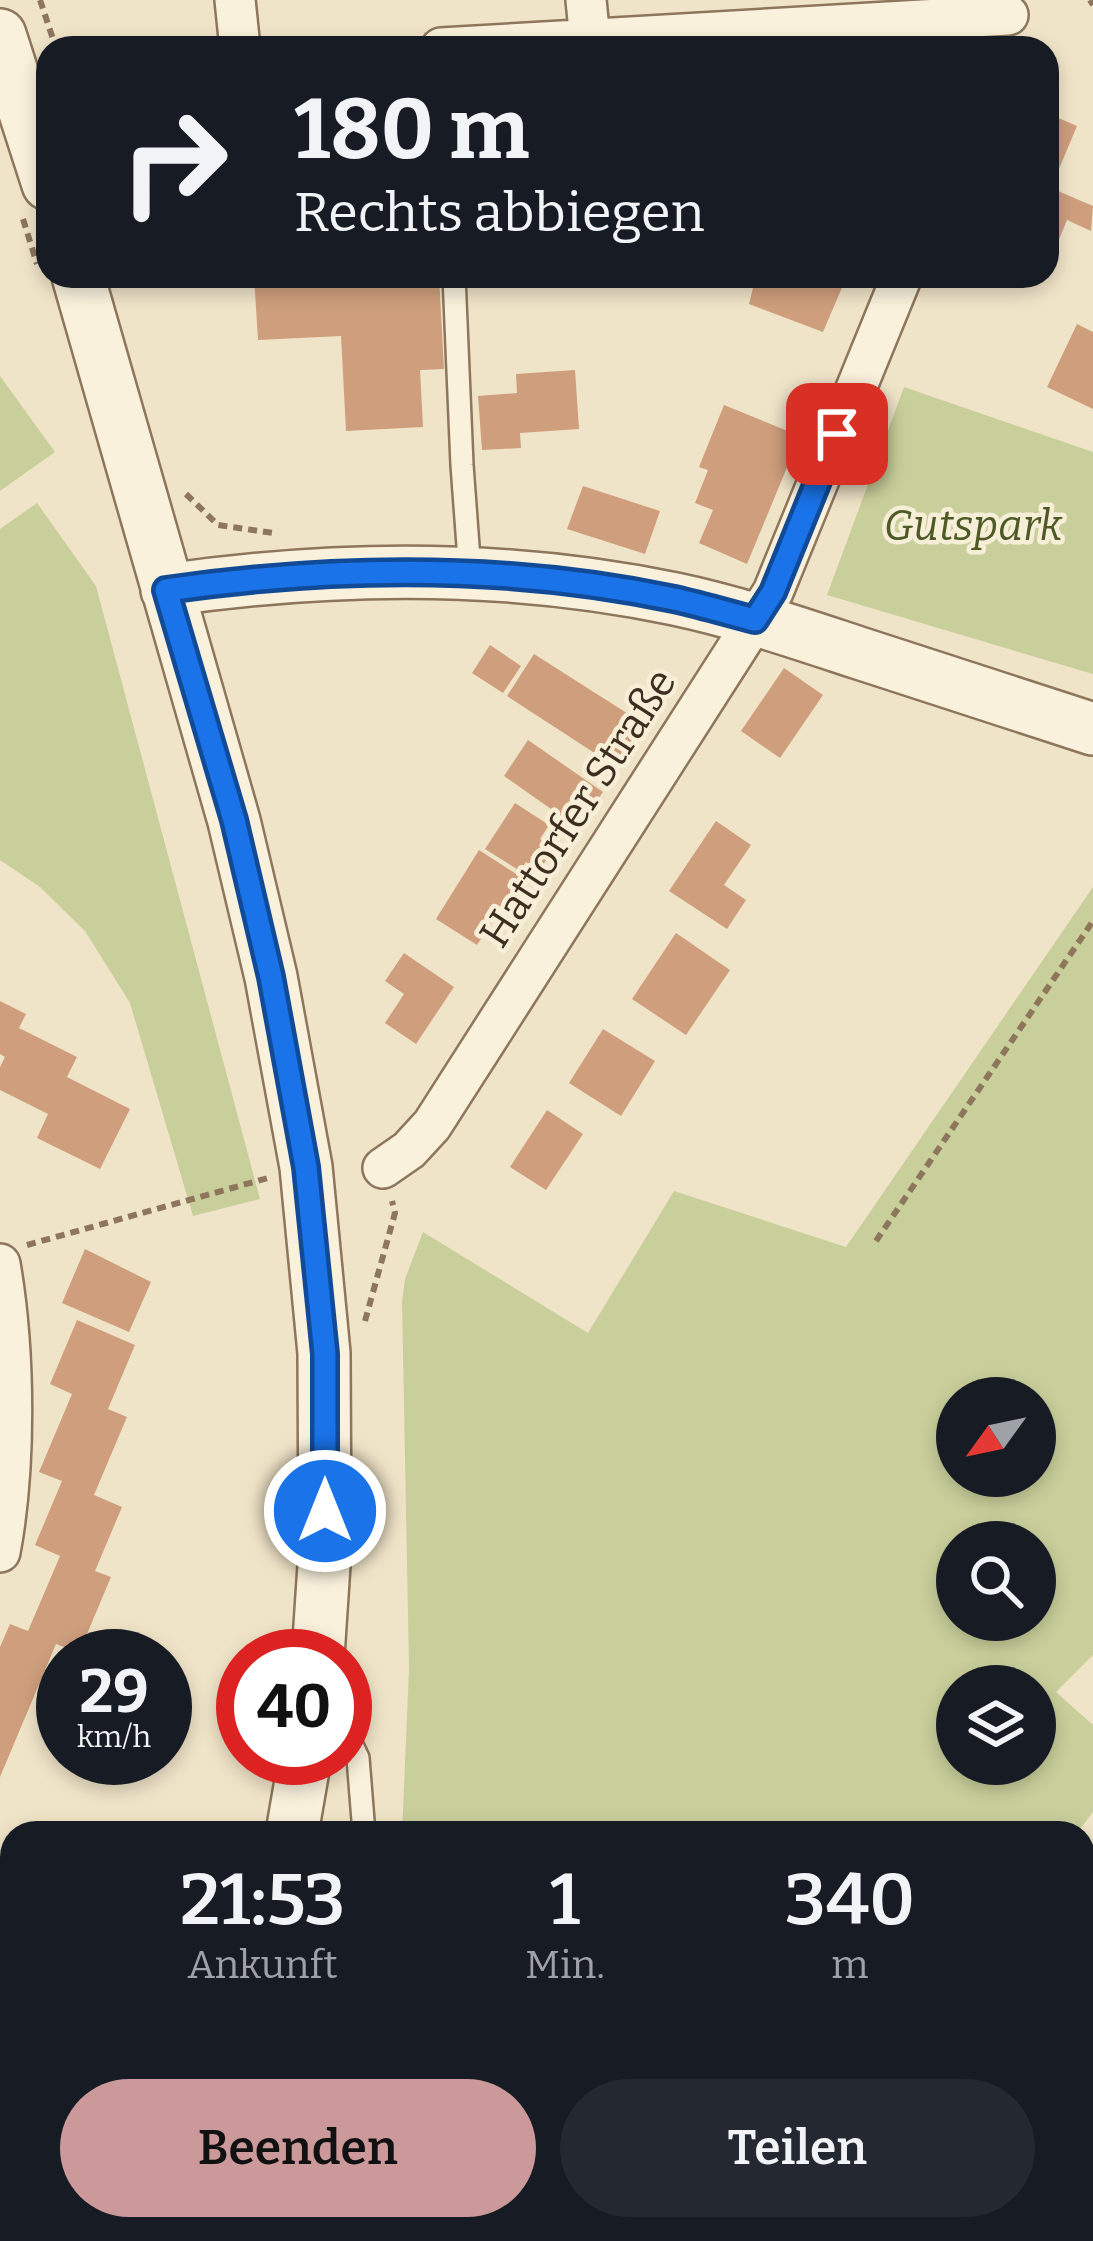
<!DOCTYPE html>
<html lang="de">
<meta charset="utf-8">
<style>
:root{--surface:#171b24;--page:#242831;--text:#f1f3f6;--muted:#9ea1a6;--accent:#cc999b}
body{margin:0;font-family:Bitter,serif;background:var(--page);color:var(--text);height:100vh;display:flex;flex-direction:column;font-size:45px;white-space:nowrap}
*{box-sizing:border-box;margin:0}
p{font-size:39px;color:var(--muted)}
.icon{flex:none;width:66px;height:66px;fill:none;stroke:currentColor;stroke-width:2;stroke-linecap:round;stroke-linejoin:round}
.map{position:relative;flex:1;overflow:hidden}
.side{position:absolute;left:0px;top:1821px;width:1095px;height:420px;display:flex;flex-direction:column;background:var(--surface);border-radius:36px 36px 0 0;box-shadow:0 6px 18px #0003}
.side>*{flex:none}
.top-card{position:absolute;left:36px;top:36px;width:1023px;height:252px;border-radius:36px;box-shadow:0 6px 18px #0003;background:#171b24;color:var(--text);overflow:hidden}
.needle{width:78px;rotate:237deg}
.controls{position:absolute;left:936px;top:1377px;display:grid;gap:24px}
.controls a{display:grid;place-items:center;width:120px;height:120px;border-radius:50%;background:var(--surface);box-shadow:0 6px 18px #0003;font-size:60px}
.speed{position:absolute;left:36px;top:1629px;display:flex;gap:24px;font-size:60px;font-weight:700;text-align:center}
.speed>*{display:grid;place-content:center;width:156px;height:156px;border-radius:50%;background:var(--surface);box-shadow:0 6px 18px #0003;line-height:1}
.speed small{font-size:30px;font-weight:400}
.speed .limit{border:18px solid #d22;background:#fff;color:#111}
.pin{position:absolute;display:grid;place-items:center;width:102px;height:102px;color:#fff;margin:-51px;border-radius:24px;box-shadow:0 6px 18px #0006}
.me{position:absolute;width:132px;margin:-66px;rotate:0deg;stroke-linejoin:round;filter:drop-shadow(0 0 9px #0008)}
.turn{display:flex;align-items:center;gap:42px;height:252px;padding:0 60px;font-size:54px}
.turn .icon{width:156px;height:156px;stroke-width:2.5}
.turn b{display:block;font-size:84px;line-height:102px}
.eta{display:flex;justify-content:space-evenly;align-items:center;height:204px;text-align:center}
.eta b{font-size:72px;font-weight:600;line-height:84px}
.primary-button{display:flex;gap:24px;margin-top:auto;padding:24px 60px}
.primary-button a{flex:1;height:138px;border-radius:72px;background:var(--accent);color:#111;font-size:48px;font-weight:600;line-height:138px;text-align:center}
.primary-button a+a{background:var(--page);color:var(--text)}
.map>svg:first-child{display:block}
</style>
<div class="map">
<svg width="1093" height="2241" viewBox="0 0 1093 2241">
<rect width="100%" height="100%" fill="#f0e4c8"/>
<!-- green -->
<path fill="#c9cf9b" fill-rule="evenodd" d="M0 376 55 452 0 491Z
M904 387 1093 452V674L827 595Z
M37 503 96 586 260 1199 193 1216 130 1003 85 931 40 887 0 860V529Z
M1093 887V1655L1056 1692 1093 1725V1812L1077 1833H402L409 1669 402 1301 405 1279 423 1232 588 1333 674 1191 846 1247ZM957 1398H1035V1476H957ZM957 1542H1035V1620H957ZM957 1686H1035V1764H957Z
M273 2229H826L843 2241H272Z"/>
<!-- building -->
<path fill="#cf9f7d" d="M959 40V48H685V42Z
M1047 113 1077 126 1051 188 1093 206 1091 231 1067 220 1051 259 1047 257Z
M254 276H439L444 369 420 370 423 427 346 431 341 336 258 340Z
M756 276H847L823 332 749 304Z
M1077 324 1093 332V409L1047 387Z
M575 370 579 429 520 433 521 448 482 450 478 396 517 393 516 374Z
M724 405 800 436 747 564 699 543 713 510 695 503 708 470 699 467Z
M583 486 660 511 645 554 567 529Z
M490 645 521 666 503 693 472 673Z
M534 654 644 724 616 767 507 696Z
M784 668 823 695 780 758 741 731Z
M528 740 603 792 578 828 504 776Z
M515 803 549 825 540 839 554 848 539 871 526 862 520 871 485 849Z
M716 821 751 845 724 885 746 900 727 929 669 891Z
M479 850 521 877 477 945 436 919Z
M676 933 730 970 686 1035 632 999Z
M404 953 454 987 416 1044 385 1023 404 994 385 981Z
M0 1001 26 1014 19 1028 77 1057 67 1077 130 1109 100 1169 37 1138 48 1114 0 1090V1067L5 1057 0 1054Z
M603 1029 655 1061 621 1116 569 1083Z
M547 1110 583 1134 546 1190 510 1167Z
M85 1249 151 1282 129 1332 62 1303Z
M77 1320 135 1345 108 1409 127 1417 94 1495 122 1507 95 1571 111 1577 79 1653 56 1644 0 1777V1647L10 1624 28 1631 60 1556 35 1545 62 1481 39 1472 72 1394 50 1384Z
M1093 2159V2234L1083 2229V2176Z
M879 2229H970L962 2241H898Z"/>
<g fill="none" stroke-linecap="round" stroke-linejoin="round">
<!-- service casing -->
<g stroke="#8d765c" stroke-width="26">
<path id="service" d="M454 276 462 465 470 573
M345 1730 358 1758 364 1833"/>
</g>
<!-- minor casing -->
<g stroke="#8d765c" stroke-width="44">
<path id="minor" d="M235 0 240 48
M586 0 590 40
M441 48 1008 15
M383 1168 409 1150 432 1125 773 592 902 276
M0 1264C15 1350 16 1467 0 1552"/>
</g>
<!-- tertiary casing -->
<g stroke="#8d765c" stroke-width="56">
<path id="tertiary" d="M0 35 48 184
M78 276 234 821 271 977 306 1167 324 1353 325 1550 318 1656
M167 590C334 566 508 564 675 599 737 612 798 633 859 653 937 678 1015 703 1093 729
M292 1833 305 1758
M167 2241 172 2229"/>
</g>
<!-- path -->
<path stroke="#8d765c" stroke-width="6" stroke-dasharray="9 6" stroke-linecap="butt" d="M40 0 56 48
M1090 0 1093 5
M89 48 88 44 105 42 107 48
M23 219 37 264
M186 494 218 525 273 533
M876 1241 1093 921
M27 1245 268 1178
M365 1321 395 1213 392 1201"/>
<!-- service -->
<use href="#service" stroke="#faf1dc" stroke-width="21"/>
<!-- minor -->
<use href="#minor" stroke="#faf1dc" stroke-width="39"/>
<!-- tertiary -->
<use href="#tertiary" stroke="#faf1dc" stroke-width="51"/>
</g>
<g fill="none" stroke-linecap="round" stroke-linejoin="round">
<!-- route casing -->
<g stroke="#114b97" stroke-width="30">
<path id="route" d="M325 1511V1354L306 1167 271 977 234 820 166 590C334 566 508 564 674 599 701 605 728 613 755 620L773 592 837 434"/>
</g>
<!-- route -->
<use href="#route" stroke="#1a73e8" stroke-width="21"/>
</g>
<g text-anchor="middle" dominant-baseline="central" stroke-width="9" stroke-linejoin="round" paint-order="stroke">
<!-- park labels -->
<g font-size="42" font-style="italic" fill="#4d5a26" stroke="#f7eed8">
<text x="973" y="526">Gutspark</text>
</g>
<!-- street labels -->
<g font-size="42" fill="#3d2e20" stroke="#f7eed8">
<text transform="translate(578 808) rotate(-57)">Hattorfer Straße</text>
</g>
</g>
</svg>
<div class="controls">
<a><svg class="needle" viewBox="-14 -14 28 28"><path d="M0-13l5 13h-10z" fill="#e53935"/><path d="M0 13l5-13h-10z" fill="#9ea1a6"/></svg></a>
<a><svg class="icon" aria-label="search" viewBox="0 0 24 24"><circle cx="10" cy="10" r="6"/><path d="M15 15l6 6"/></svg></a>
<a><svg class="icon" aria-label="layers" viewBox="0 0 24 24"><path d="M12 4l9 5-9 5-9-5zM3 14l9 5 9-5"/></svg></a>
</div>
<div class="speed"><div>29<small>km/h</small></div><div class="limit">40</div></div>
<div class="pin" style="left:837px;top:434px;background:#d93025"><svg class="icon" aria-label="arrive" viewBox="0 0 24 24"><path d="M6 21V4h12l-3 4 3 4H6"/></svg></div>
<svg class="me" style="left:325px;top:1511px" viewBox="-20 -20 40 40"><circle r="17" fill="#1a73e8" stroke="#fff" stroke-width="3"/><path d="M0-11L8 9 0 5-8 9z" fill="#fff"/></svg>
<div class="top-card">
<div class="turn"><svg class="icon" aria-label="right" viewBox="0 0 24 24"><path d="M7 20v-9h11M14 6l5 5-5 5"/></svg><div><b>180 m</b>Rechts abbiegen</div></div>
</div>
<section class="side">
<div class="eta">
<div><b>21:53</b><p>Ankunft</p></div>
<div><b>1</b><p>Min.</p></div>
<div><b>340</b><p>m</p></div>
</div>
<div class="primary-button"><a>Beenden</a><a>Teilen</a></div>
</section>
</div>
